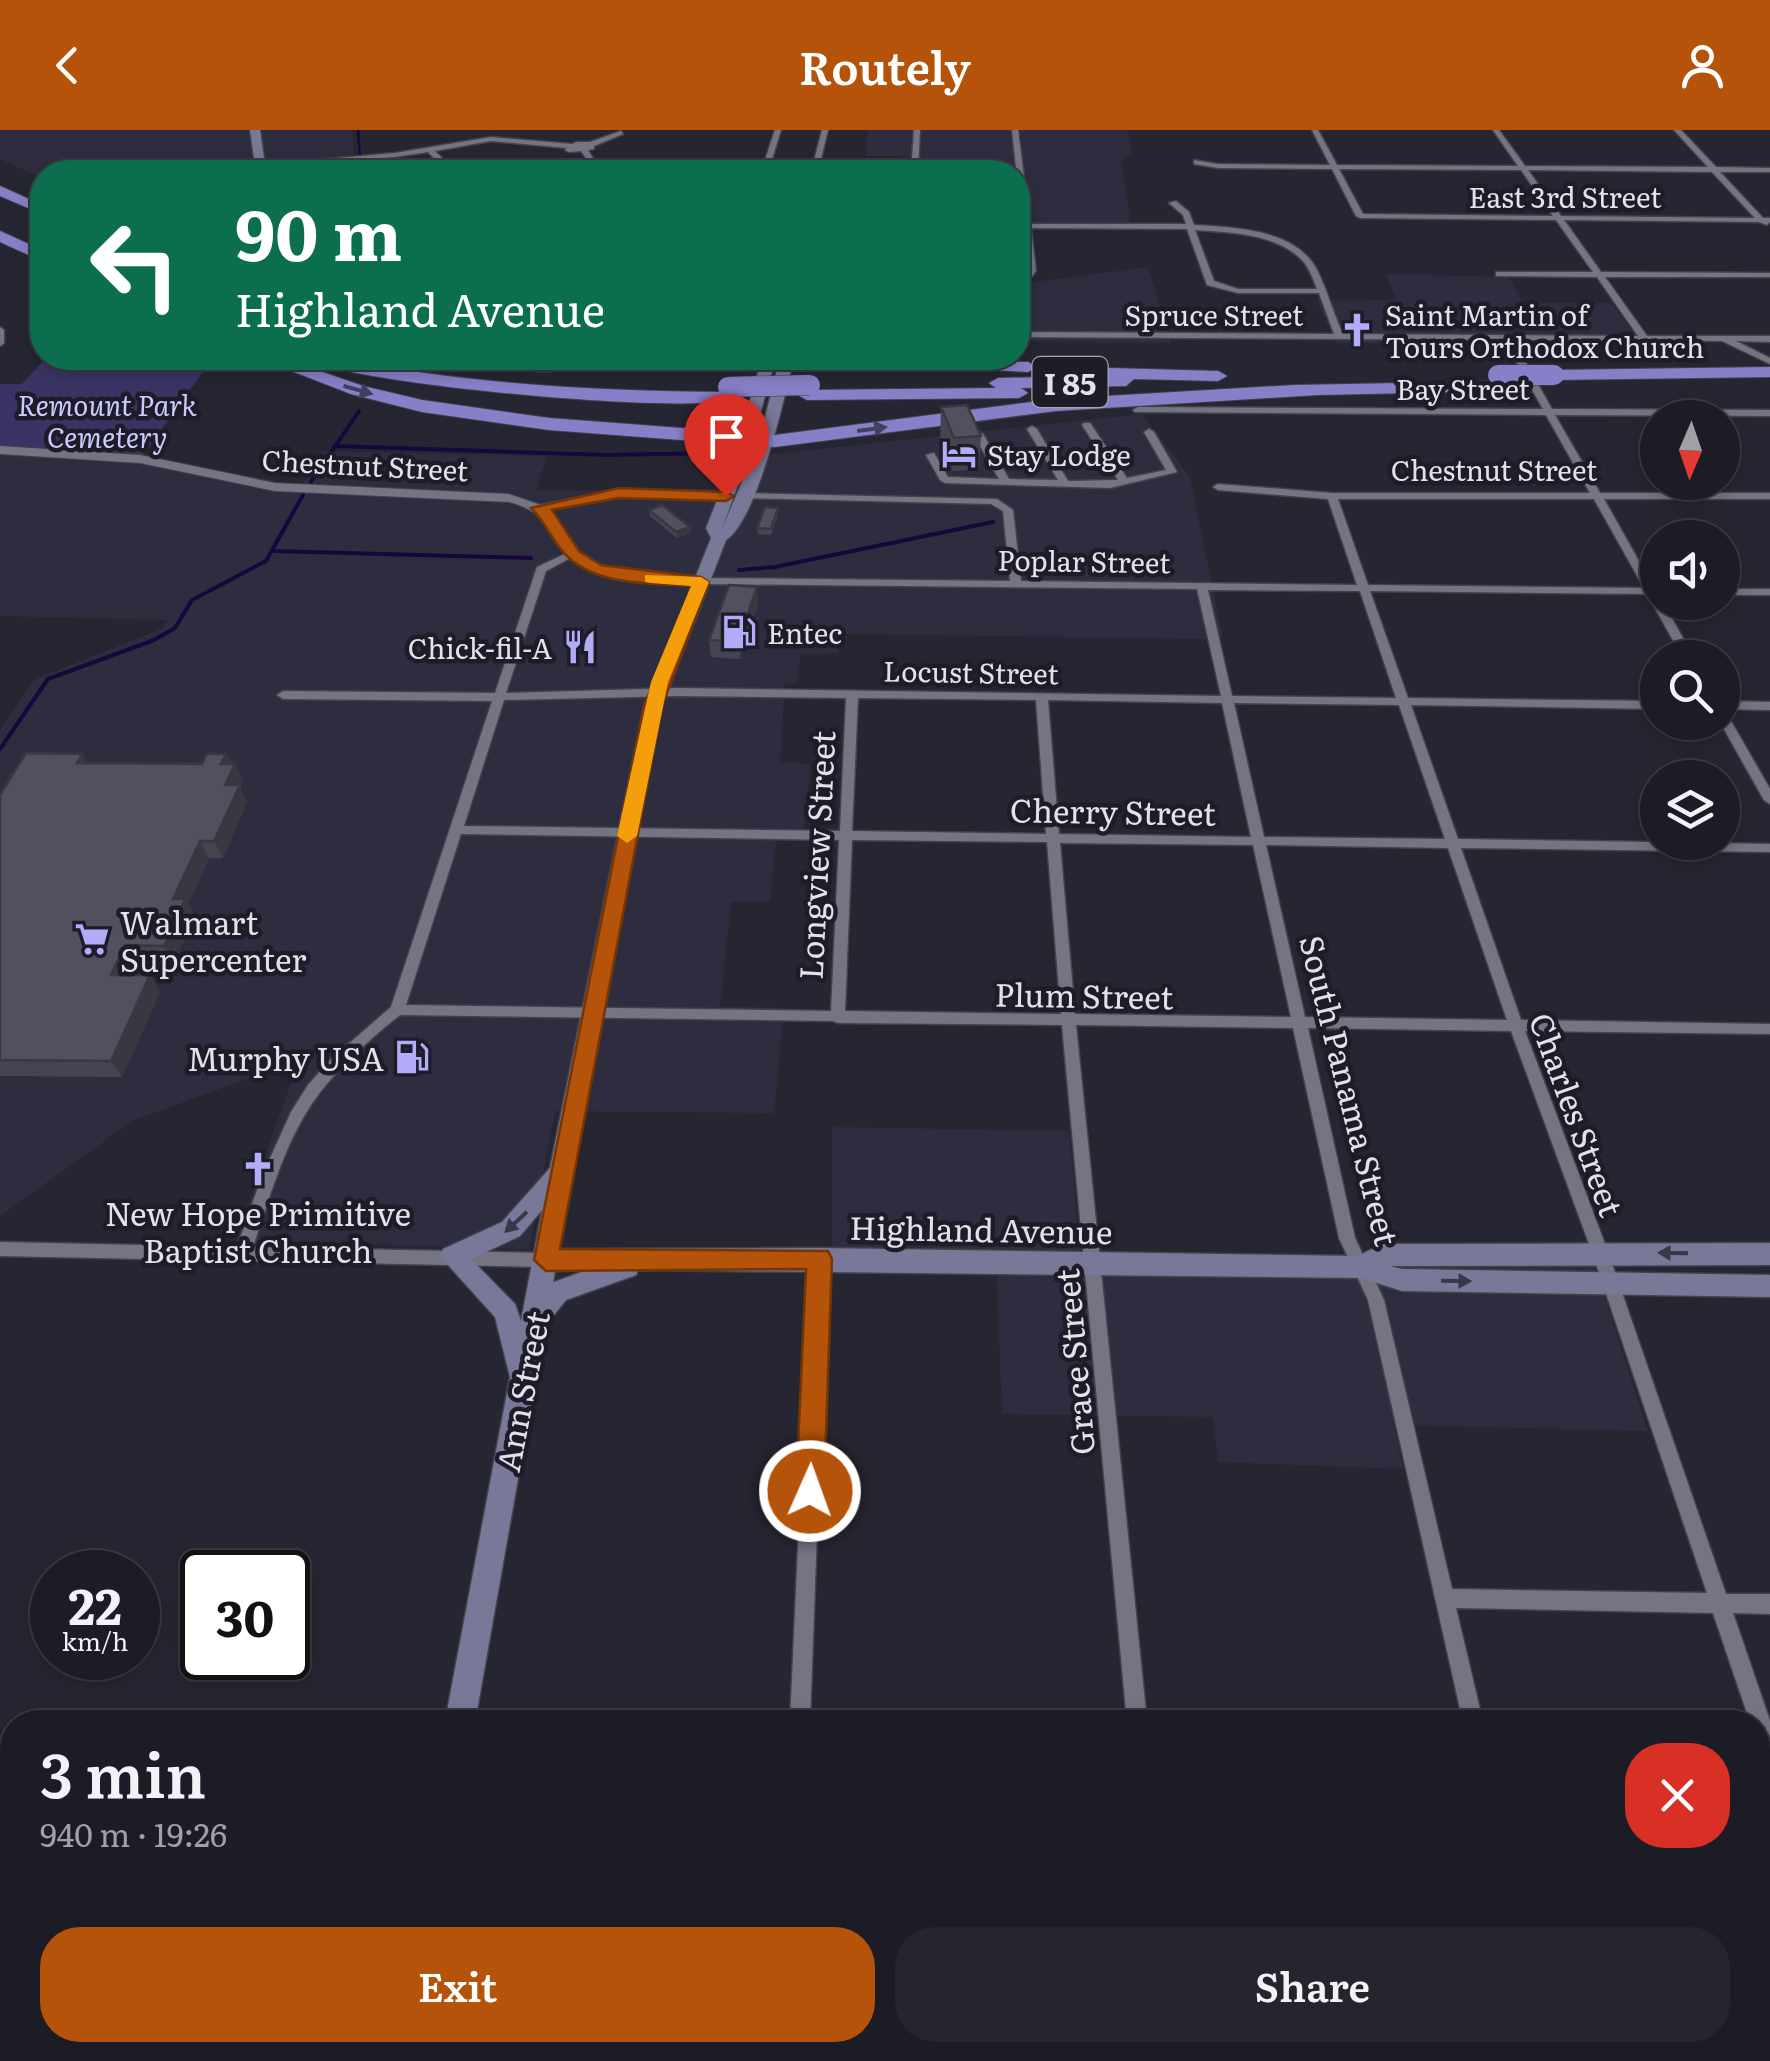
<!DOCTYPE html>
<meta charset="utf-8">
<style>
:root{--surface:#1c1c26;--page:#25252e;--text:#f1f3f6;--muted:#a0a1a7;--line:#3a3a43;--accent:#b45309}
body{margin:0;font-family:Literata,serif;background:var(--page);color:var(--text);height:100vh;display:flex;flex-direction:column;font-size:38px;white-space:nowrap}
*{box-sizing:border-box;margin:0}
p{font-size:32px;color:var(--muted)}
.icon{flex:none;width:55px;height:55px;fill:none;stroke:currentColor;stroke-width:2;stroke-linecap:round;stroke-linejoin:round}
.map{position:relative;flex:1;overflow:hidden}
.side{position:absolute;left:0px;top:1580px;width:1770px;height:352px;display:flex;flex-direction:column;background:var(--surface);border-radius:40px 40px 0 0;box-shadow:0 5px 15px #0003,0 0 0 2px var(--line)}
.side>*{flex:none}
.guide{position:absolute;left:30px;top:30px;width:1000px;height:210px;border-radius:40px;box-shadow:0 5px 15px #0003,0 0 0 2px var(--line);background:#0b6e4f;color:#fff;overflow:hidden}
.needle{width:65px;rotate:182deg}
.tools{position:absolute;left:1640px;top:270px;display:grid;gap:20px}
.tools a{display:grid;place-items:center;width:100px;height:100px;border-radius:50%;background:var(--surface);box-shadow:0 5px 15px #0003,0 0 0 2px var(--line);font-size:50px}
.speed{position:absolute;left:30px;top:1420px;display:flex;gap:20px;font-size:50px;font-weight:700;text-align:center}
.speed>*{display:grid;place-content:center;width:130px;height:130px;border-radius:50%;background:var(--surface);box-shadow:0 5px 15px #0003,0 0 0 2px var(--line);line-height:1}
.speed small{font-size:25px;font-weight:400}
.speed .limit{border:5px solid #111;border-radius:15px;background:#fff;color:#111}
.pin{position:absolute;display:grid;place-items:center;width:85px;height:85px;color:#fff;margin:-102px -42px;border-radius:50% 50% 50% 0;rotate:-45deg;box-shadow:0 0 10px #0007}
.pin .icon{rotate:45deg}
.me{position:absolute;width:110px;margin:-55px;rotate:2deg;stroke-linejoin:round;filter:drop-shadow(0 0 8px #0008)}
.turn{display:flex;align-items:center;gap:35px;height:210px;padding:0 40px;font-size:45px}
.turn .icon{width:130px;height:130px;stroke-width:2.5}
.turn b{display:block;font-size:70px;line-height:85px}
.round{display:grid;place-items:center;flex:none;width:105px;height:105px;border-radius:40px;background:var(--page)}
.overview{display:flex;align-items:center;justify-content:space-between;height:170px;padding:0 40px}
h1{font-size:60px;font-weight:600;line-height:75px}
.action{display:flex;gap:20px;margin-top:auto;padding:20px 40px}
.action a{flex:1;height:115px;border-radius:40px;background:var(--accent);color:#fff;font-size:40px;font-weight:600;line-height:115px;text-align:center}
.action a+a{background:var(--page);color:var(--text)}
header{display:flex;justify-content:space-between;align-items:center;height:130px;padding:0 40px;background:var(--accent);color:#fff;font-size:45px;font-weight:600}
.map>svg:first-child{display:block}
</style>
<header><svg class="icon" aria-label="back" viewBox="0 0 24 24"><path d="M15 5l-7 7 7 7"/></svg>Routely<svg class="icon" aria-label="person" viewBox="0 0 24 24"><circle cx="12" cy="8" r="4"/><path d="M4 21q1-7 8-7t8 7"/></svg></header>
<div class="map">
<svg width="1770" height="1931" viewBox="0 0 1770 1931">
<rect width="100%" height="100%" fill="#262632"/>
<!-- built -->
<path fill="#2e2d3f" d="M0 0H352L355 42H42V48L0 29Z
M868 0H1127L1132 22 1121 30 1131 95H1020L1018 42H919V27L865 26Z
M1148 137 1171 213 1018 211V154Z
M1386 144 1508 147 1524 173H1612L1640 214 1337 213 1316 169 1396 170Z
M1142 284 1190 347 1223 509 839 504 838 523 800 524 798 553 785 554 780 632 810 634 803 710 776 711 770 772H731L720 876 784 878 774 983 555 981 529 1119 236 1110 296 938 261 944 134 990 0 1086V600L34 550 161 499 168 490 0 486V317L143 325 301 356 323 321 547 326 536 361 715 359 728 329Z
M832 997 1069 1001 1080 1122 1593 1131 1648 1301 1394 1295 1403 1339 1218 1332 1213 1287 1002 1284 996 1121 832 1117Z
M0 1640H12V1920H468L469 1931H0Z"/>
<!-- green -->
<path fill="#3a3464" d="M46 228H212L234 235 202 243 143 325 0 317V254H22Z"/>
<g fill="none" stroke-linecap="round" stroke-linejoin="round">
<!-- stream-far1 -->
<path stroke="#16083c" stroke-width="2.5" d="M358 0 360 27
M361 32 362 42"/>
<!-- stream -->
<path stroke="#16083c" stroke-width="4" d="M334 316 607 325 717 323
M311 352 359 281
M274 421 531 428
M739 440 775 437 993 392
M0 619 48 549 154 510 175 498 192 470 266 431 303 365"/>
<!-- minor casing -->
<g stroke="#42424b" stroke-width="3">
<path id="minor" d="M775 0H781L768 42H761Z
M822 0H828L818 42H811Z
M914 0H920L918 42H911Z
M1012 0H1018L1030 94H1186L1183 85 1169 73 1176 71 1189 82 1194 95C1233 97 1294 99 1316 138 1327 159 1333 183 1343 204L1638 206 1597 147 1496 146V142H1593L1556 90 1360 88 1356 86 1332 39 1218 38 1194 34V30L1218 34 1330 35 1312 0H1318L1337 35 1518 36 1493 0H1499L1525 36 1708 37 1674 0H1681L1716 37 1770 38V42H1720L1763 88H1770V92L1767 95 1759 92 1564 90 1601 142 1770 143V147H1605L1647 206H1770V212L1736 211 1770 228V234L1722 211 1513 210 1552 279 1770 280V286L1555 285 1600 363H1770V369H1604L1654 458H1658V472H1663L1694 528H1683L1647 464 1370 461 1408 568 1658 571V579L1411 575 1458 709 1770 714V722L1461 718 1521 890 1770 894V904L1525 901 1608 1122 1726 1464H1770V1484L1733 1483 1770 1591V1631L1763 1628 1758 1614V1592H1750L1713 1483 1456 1478 1483 1592H1463L1368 1170 1339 1108 1293 898 1076 895 1147 1592H1127L1062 895 838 893 833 891 400 885C371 908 344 932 321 961 286 1006 271 1064 253 1117L546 1123 552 1125 554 1130 552 1135 546 1137 0 1126V1112L237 1117 262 1046 291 982 308 955 330 930 391 877 492 571 283 569 277 565 283 561 495 563 537 437 569 422 578 424 546 441 506 563 677 558 1221 566 1197 459 701 454 696 451 701 448 1010 451 1003 381 991 374 740 368V364L744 363 997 369 1013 380 1021 451 1357 455 1328 369 1218 360 1213 357 1218 354 1332 363H1590L1546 285 1135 282 1133 280 1138 277 1543 279 1504 210 1018 207V202L1334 204 1319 163H1238L1207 155 1187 99 1031 98 1036 141 1026 154H1020L1019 152 1028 141 1023 98H1018V94H1022ZM1339 39 1521 40 1553 86 1363 84ZM1528 40 1712 42 1755 88 1561 86ZM1195 100C1230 102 1277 104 1302 130 1309 137 1313 149 1317 159H1238L1214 151ZM1338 369H1594L1644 458 1368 455ZM1208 460 1360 461 1396 568 1232 566ZM677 566 846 568 840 701 464 696 504 570ZM858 568 1036 570 1046 704 852 701ZM1048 570 1222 573 1251 707 1059 704ZM1234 573 1399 575 1445 709 1264 707ZM461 704 839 710 831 881 406 875ZM852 710 1047 712 1061 884 845 881ZM1060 713 1253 715 1291 887 1075 884ZM1266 715 1448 718 1507 890 1305 887ZM1308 898 1511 901 1592 1122 1707 1463 1452 1459 1384 1170 1355 1108Z
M621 1 623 4 594 16V19L588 20 600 40 596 42 581 21 569 22 565 20 567 18 491 11 435 21 451 37 446 42H439L443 37 428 22 395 27 206 42H182L395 23 491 7 572 14 577 12H590Z
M111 32 138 42H129L111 36Z
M0 197 4 200V213L0 216Z
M1084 293H1090L1127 348 1166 340 1144 302 1149 299 1154 302 1177 342 1110 358 945 353 940 350 926 325 934 323 948 347 999 349 973 304 978 301 983 304 1009 349 1058 350 1027 299 1032 296 1037 299 1068 351 1118 350 1082 295Z
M619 360 726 363 731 366 726 369 619 366 539 381 534 378 539 375Z
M1722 459H1770V465H1722Z
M1722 571 1770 572V580L1722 579Z
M1722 582 1728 586 1770 659V674L1764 670 1720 592H1722Z
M819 1122 825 1124 827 1129 810 1592H790L811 1129 813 1124Z
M0 1654H12V1674H0Z
M1758 1694 1770 1696V1718L1758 1715Z
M1758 1890 1770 1891V1913L1758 1912Z
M1535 1920H1559L1562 1931H1538Z
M1632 1920H1658L1664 1931H1638Z"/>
</g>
<!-- tertiary casing -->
<g stroke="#42424b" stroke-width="2">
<path id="tertiary" d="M0 316 140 325 275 353 509 364 547 377 575 419 607 438 635 443 701 447 708 451C696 459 676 455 662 454 630 453 588 449 565 424 542 399 548 382 509 372L275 361 140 333 0 324Z"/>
</g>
<!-- secondary casing -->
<g stroke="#42424b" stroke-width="3">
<path id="secondary" d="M250 0H260L266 42H256Z
M762 228H776L746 333 722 399 759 311 780 228H794C784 268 758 389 726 410L662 576 559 1119 819 1118 1358 1126 1382 1114 1770 1113V1135L1390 1136 1402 1139 1770 1145V1167L1402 1161 1361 1148 638 1140 636 1145 566 1170 545 1196 475 1592H445L510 1247 495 1187 440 1126 443 1119 502 1092 550 1038 644 576 711 408 706 398 732 333ZM542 1080 521 1191 515 1174 471 1129 520 1106ZM587 1140 557 1151 553 1152 555 1141Z
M436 1920H470V1931H436Z"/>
</g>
<!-- motorway casing -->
<g stroke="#42424b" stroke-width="2">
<path id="motorway" d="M0 56 42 75V84L0 66Z
M0 101 42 120V131L0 112Z
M258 228H282L363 256 422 270 549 288 775 305 1056 269 1295 255 1506 251 1515 256 1506 261 1317 265 1056 281 775 317 549 300 422 282 351 264Z
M336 228C465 254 595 261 726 262L735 267C710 288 340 253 309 229Z
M413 228 542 232 698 228 689 233 542 242 422 233Z
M869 228 1028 232 1037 237 1028 242 878 233Z
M1770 237V247L1554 250 1545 245 1554 240Z
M1109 238 1218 241 1227 246 1218 251 1134 249 1126 256 1021 258 1028 263 1019 268 807 270 798 265 807 260 996 258 989 253 998 248 1102 246 1103 239Z"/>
</g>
<!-- minor -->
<use href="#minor" fill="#757483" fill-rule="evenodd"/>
<!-- tertiary -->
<use href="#tertiary" fill="#757483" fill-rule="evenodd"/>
<!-- secondary -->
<use href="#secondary" fill="#7a7898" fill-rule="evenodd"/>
<!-- motorway -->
<use href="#motorway" fill="#8780c9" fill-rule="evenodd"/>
<!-- motorway-bridge casing -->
<g stroke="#42424b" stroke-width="21" stroke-linecap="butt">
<path id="motorway-bridge" d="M1498 245H1554
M728 257 810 255"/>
</g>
<!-- motorway-bridge -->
<use href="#motorway-bridge" stroke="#8780c9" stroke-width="20"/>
</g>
<!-- wall -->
<path fill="#454551" d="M941 277 981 306 979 339 953 341 940 310Z
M649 380 690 403 677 408 650 386Z
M778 384 771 405 758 404 757 398Z
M757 457 758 474 740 529 711 527 709 510Z
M82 624 87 633 202 634 226 624 243 651 240 657 247 672 223 728H209L188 774 195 786 174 832H136L130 845H150L160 862 122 947 0 946V665Z"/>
<!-- shaded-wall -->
<path fill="#383842" d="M690 397V403L677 408 676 402Z
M757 457 758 474 740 529 738 512Z
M82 624 92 641 77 633Z
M226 624 233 638 235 634 243 651 240 657 247 672 223 728 214 711 225 655 221 634Z
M200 711 209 728 188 774 195 786 174 832 164 816 173 769Z
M125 815 136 832 122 861 111 845Z
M150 845 160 862 122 947 111 931Z"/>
<!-- building -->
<path fill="#50505e" stroke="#383842" stroke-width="2.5" d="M967 275 981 306 954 308 941 277Z
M662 375 690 397 676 402 649 380Z
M765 377 778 378 771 399 757 398Z
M729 455 757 457 738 512 709 510Z
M26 623 82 624 77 633 202 634 207 624H226L221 634H235L225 655H240L214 711H200L173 769H185L164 816 125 815 111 845H150L111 931 0 930V665Z"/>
<!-- one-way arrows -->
<defs><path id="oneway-solid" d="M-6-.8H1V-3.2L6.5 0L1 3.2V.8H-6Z" transform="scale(2.5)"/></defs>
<g fill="#423f60">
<use href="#oneway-solid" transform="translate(358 260) rotate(16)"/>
<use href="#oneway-solid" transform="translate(872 299) rotate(-8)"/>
</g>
<g fill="#39384a">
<use href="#oneway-solid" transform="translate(516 1092) rotate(137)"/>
<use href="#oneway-solid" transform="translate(1673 1123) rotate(-179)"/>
<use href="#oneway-solid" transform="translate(1456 1151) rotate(1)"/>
</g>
<!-- route -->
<path fill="#b45309" stroke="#753606" stroke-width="2.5" d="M619 358 726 362 734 366 726 371 619 368 552 380 579 421 601 435 701 447 709 452 662 576 560 1119 828 1121 832 1129 824 1361 820 1370 810 1374 800 1370 796 1361 806 1139 546 1141 534 1130 644 576 692 456C653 453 600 456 569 428 554 415 546 392 531 378Z"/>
<!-- slow -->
<path fill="#f59e0b" d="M645 445 701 447 709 452 668 552 637 706 627 713 617 706 651 552 691 456 651 453 645 452Z"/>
<!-- icons -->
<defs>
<g id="church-bare" transform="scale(2.7)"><path d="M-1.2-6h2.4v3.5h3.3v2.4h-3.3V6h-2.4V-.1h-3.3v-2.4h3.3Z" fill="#b3adf9" stroke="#1d1c28" stroke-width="2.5" paint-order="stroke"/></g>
<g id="hotel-bare" transform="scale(2.7)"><path d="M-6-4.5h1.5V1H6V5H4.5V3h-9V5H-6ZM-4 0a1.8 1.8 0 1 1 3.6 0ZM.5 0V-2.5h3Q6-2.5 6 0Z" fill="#b3adf9" stroke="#1d1c28" stroke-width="2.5" paint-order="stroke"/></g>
<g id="fuel-bare" transform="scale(2.7)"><path d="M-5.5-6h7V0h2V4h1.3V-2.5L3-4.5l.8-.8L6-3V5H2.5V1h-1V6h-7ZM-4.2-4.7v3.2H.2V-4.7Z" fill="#b3adf9" stroke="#1d1c28" stroke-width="2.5" paint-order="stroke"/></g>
<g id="restaurant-bare" transform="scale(2.7)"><path d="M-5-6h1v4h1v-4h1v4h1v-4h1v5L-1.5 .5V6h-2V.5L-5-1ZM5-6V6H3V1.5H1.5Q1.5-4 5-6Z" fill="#b3adf9" stroke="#1d1c28" stroke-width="2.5" paint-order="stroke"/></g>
<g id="supermarket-bare" transform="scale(2.7)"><path d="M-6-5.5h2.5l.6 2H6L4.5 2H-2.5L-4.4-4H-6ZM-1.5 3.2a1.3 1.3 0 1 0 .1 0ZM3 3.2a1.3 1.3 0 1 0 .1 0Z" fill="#b3adf9" stroke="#1d1c28" stroke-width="2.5" paint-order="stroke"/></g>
</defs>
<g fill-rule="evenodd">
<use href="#church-bare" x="1357" y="200"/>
<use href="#hotel-bare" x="959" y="324"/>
<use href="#fuel-bare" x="739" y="502"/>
<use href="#restaurant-bare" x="580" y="517"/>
<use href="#supermarket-bare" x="92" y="809"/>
<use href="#fuel-bare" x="412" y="927"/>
<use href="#church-bare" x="258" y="1039"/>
</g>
<g text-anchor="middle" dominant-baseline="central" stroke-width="9" stroke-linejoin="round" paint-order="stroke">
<!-- far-street labels -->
<g font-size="28" fill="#e2e2ea" stroke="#1d1c28">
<text x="1565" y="66">East 3rd Street</text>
<text x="1214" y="184">Spruce Street</text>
<text x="1463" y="258">Bay Street</text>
<text transform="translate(365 334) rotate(3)">Chestnut Street</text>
<text x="1494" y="339">Chestnut Street</text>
<text transform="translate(1084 430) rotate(1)">Poplar Street</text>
<text transform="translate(971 541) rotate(1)">Locust Street</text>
</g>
<!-- far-poi labels -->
<g font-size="28" fill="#e2e2ea" stroke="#1d1c28" text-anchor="start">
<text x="1385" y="184">Saint Martin of<tspan x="1385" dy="32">Tours Orthodox Church</tspan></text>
<text x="987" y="324">Stay Lodge</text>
<text x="767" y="502">Entec</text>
<text x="552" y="517" text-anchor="end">Chick-fil-A</text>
</g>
<!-- far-park labels -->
<g font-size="28" font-style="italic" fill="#ccc9fe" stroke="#1d1c28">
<text x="107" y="274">Remount Park<tspan x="107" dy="32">Cemetery</tspan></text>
</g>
<!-- shield labels -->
<rect fill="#1d1c28" stroke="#a7a7b0" stroke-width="2.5" x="1032.5" y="227" width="75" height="50" rx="8"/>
<g font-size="30" font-weight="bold" fill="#e2e2ea">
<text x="1070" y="252">I 85</text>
</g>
<!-- street labels -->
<g font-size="32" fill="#e2e2ea" stroke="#1d1c28">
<text transform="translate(1113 680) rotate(1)">Cherry Street</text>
<text transform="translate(815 725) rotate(-87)">Longview Street</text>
<text transform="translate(1084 864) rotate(1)">Plum Street</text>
<text transform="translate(1351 960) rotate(76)">South Panama Street</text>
<text transform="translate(1578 984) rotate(70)">Charles Street</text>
<text transform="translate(981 1098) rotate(1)">Highland Avenue</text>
<text transform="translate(1073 1232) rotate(-95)">Grace Street</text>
<text transform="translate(521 1261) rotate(-79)">Ann Street</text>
</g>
<!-- poi labels -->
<g font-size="32" fill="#e2e2ea" stroke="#1d1c28" text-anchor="start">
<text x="120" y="791">Walmart<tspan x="120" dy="37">Supercenter</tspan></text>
<text x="384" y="927" text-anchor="end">Murphy USA</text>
<text x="258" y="1082" text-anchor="middle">New Hope Primitive<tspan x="258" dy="37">Baptist Church</tspan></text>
</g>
</g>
</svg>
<div class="tools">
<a><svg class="needle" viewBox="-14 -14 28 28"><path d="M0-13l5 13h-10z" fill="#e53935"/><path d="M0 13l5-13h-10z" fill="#a0a1a7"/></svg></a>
<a><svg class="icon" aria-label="sound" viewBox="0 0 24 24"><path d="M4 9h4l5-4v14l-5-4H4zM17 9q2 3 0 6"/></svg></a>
<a><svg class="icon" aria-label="search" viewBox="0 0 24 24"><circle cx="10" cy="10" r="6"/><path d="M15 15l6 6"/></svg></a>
<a><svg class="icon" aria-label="layers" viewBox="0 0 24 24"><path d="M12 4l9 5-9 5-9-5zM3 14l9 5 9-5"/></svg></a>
</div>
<div class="speed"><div>22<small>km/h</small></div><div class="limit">30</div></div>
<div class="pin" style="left:726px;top:366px;background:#d93025"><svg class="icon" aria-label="arrive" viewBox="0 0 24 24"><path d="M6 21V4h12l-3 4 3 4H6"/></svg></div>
<svg class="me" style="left:810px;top:1361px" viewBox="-20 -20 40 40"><circle r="17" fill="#b45309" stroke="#fff" stroke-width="3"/><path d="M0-11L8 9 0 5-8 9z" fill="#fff"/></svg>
<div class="guide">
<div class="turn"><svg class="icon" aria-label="left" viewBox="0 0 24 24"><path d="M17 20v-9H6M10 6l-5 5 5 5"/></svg><div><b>90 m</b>Highland Avenue</div></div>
</div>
<section class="side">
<div class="overview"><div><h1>3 min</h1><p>940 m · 19:26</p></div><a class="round" style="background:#d93025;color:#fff"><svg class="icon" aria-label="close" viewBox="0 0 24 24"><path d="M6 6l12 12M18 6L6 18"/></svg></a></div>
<div class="action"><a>Exit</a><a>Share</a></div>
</section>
</div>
